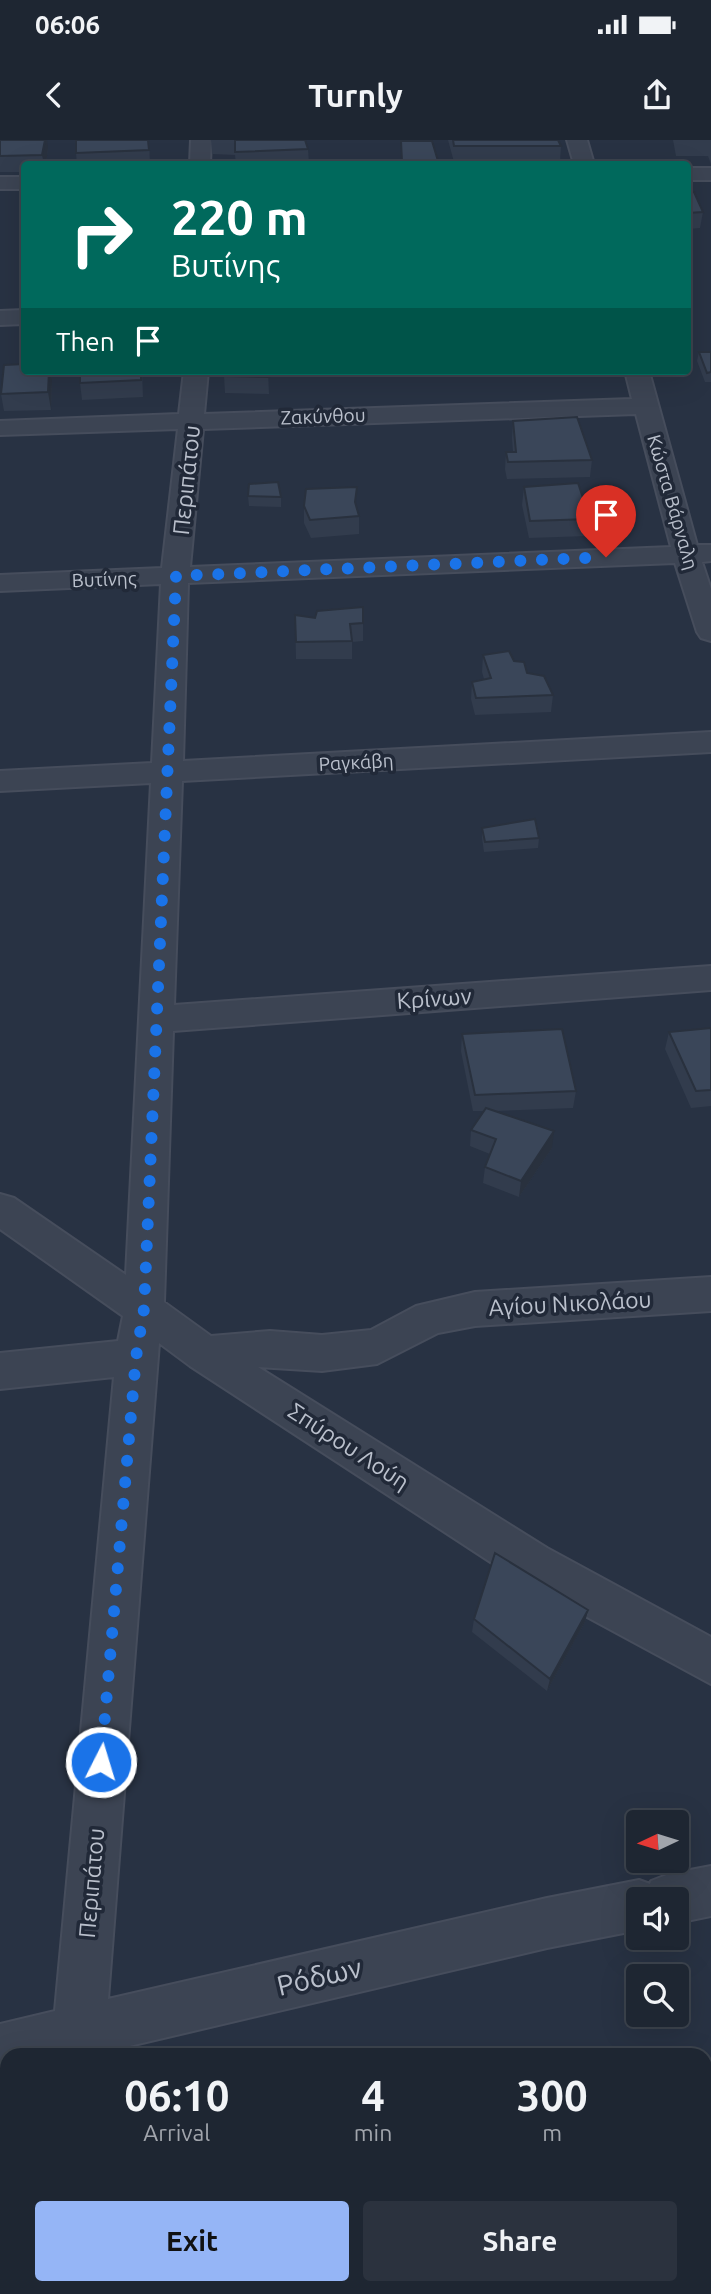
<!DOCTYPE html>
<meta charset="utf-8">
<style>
:root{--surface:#1e2632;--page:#2b323e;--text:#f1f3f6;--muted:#a1a5ac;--line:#3c434d;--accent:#95b5f6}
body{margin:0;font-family:Ubuntu,sans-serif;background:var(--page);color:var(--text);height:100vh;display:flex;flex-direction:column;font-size:26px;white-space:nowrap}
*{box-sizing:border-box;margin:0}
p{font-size:23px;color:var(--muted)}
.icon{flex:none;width:38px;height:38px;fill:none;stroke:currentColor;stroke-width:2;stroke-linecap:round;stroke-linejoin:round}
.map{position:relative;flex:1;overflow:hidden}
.drawer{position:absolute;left:0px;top:1908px;width:712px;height:247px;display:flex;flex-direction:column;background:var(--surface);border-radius:21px 21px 0 0;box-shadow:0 7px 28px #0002,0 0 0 2px var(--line)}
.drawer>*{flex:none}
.banner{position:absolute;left:21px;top:21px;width:670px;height:214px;border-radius:7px;box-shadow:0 7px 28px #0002,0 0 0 2px var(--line);background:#00695c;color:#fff;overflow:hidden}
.needle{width:46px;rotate:266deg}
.buttons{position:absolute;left:626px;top:1670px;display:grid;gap:14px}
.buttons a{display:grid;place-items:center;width:63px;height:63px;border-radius:7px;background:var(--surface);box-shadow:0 7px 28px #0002,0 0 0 2px var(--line);font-size:35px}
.pin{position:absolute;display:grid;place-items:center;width:60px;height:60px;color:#fff;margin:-72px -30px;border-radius:50% 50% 50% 0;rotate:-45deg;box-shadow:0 0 7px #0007}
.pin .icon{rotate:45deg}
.me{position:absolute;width:77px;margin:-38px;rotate:5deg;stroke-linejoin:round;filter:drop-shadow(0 0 5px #0008)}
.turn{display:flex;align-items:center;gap:24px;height:147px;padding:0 35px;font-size:32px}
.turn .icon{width:91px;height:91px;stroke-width:2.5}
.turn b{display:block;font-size:49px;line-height:60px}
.then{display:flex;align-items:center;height:66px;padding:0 35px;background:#0003;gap:14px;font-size:26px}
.eta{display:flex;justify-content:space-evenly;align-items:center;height:119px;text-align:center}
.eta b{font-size:42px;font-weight:700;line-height:49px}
.button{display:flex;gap:14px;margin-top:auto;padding:14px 35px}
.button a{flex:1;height:80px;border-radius:7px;background:var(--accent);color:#111;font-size:28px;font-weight:700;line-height:80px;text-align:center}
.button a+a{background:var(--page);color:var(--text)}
.status{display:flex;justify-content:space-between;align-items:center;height:49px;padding:0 35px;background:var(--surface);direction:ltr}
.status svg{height:19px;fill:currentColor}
header{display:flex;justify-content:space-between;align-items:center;height:91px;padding:0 35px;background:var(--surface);font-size:32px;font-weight:700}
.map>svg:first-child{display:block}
</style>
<div class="status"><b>06:06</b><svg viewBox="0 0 49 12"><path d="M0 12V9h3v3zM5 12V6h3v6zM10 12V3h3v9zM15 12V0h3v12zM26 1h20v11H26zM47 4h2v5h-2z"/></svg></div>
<header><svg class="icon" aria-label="back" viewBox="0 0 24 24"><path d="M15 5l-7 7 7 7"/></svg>Turnly<svg class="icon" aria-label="share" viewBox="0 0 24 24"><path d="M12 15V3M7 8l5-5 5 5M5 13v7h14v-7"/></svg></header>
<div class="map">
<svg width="711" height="2154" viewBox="0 0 711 2154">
<rect width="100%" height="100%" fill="#283243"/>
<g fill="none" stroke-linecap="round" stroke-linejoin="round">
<!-- minor casing -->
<g stroke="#464d5c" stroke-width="4">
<path id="minor" d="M191 0H211L210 24H190Z
M567 0H587L594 24H574Z
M688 28H711V40H688Z
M0 37H24V49H0Z
M24 170V184L0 185V171Z
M184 231H208L204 274 632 259 625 231H649L697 405H711V421L702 422 711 449V501L701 498 697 492 675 423 188 443 183 621 711 592V612L182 641 174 865 711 826V850L173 891 164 1162 211 1196 270 1191 322 1195 371 1190 416 1166 475 1152 711 1137V1171L475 1186 438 1193 377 1224 322 1231 258 1227 547 1408 711 1497V1544L515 1438 190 1226 159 1203 108 1859 547 1758 639 1740 650 1744 651 1741 669 1734 711 1726V1776L677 1783V1759H639V1790L547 1808 104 1912 103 1914H7V1935L0 1936V1884L55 1871 114 1237 0 1249V1213L118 1201 123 1176 0 1089V1054L14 1058 126 1135 151 643 0 651V631L152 623 161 444 0 451V435L162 428 178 289 0 295V281L179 274ZM636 274 671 407 190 427 203 289Z
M39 2147H95L96 2154H38Z"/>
</g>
<!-- minor -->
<use href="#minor" fill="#3c4453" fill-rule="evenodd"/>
</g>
<!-- wall -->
<path fill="#323c4d" d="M0 0 48 8 46 24H24V32H0Z
M149 0 150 24H77L76 13Z
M211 0H305L308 9 309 24H236L235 15 212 14Z
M448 0H558L561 6 560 22H454Z
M673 0H711V24L708 16H676Z
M401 1 438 21V24H402Z
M688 52 703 72 700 88 688 89Z
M699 212H711V242H705L697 221Z
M24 231H51L52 240 51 270 4 271 1 254Z
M142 231 143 257 82 260 80 243Z
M268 231 269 254 225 253 224 236Z
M513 281 592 320 590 337 507 339 505 329 506 312H513L512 298Z
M524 347 590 379 588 396 529 398 522 365Z
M248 356 281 357V367L249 366Z
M304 366 359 376V394L311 398 304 383Z
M363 467V501L352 502V519H296L295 475 315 478Z
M483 515 514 521 553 555 551 572 475 575 471 559 472 542 484 539 482 532Z
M482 688 539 698 538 708 484 712 482 698Z
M711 888V966L691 968 665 909 669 892Z
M462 894 576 951 573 968 494 971 552 1008 519 1057 483 1043 485 1027 490 1014 470 1006 471 990 484 971H473L461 911Z
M588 1470 585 1482 547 1551 472 1492 474 1479Z"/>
<!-- shaded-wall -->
<path fill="#29313e" d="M45 0H47L48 8 46 24H44L42 15Z
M49 231H51L52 240 51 270 48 252Z
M554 991 552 1008 519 1057 521 1041Z
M588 1470 585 1482 547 1551 550 1539Z"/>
<!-- building -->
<path fill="#3a4659" stroke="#29313e" stroke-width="2" d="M0 0H45L42 15 0 16Z
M76 0H148L149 10 76 13Z
M235 0H305L308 9 235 12Z
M453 0H558L561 6H454Z
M401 1H432L438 21 402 22Z
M688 52H694L703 72 688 73Z
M699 212H711V232L707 233Z
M24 224V231H49L48 252 1 254 4 225Z
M80 231H141V240L80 243Z
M224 231H268L269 237 224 236Z
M577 277 592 320 508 322 506 312H516L513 281Z
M278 342 281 357 248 356 249 344Z
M578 343 590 379 530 381 524 347Z
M357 347 355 362 359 376 310 380 304 366 306 349Z
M363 467V483L350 484 352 501 296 502 295 475 315 478 317 471Z
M509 511 514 521 524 522 527 533 544 536 553 555 476 558 472 542 491 538 483 515Z
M535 679 539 698 485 702 482 688Z
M711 888V950L696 951 669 892Z
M562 889 576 951 475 955 462 894Z
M486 968 554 991 521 1041 485 1027 496 999 471 990Z
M495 1413 588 1470 550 1539 474 1479Z"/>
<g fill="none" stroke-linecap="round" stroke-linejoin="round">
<!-- route -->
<path stroke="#1a73e8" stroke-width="12" stroke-dasharray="0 21.6" d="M101 1622 136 1217 144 1169 176 436 606 417"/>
</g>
<g text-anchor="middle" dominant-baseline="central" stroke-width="7" stroke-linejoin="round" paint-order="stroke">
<!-- far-street labels -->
<g font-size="19" fill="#bac0cc" stroke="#212938">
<text transform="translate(323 276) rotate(-2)">Ζακύνθου</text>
<text transform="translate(673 362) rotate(74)">Κώστα Βάρναλη</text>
<text transform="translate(104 439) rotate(-2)">Βυτίνης</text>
<text transform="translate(356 622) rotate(-3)">Ραγκάβη</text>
</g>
<!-- street labels -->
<g font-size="23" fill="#bac0cc" stroke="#212938">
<text transform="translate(186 340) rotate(-84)">Περιπάτου</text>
<text transform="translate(434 858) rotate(-4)">Κρίνων</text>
<text transform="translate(570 1163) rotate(-3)">Αγίου Νικολάου</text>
<text transform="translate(349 1306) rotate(33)">Σπύρου Λούη</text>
<text transform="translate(91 1743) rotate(-85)">Περιπάτου</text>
</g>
<!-- near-street labels -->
<g font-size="28" fill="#bac0cc" stroke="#212938">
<text transform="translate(319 1836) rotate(-13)">Ρόδων</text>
</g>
</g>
</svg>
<div class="buttons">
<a><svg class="needle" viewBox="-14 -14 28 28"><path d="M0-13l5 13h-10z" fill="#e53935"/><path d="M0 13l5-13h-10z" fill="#a1a5ac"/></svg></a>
<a><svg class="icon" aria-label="sound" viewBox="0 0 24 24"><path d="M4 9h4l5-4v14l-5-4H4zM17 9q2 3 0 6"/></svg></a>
<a><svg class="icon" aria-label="search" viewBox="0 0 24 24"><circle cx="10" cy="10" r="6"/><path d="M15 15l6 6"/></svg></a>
</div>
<div class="pin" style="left:606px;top:417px;background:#d93025"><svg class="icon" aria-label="arrive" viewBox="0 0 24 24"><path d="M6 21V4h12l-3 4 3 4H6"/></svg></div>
<svg class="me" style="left:101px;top:1622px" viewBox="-20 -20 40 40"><circle r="17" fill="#1a73e8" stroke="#fff" stroke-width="3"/><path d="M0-11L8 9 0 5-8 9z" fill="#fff"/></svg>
<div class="banner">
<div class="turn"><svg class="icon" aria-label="right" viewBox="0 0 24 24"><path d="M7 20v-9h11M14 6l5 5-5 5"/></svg><div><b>220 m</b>Βυτίνης</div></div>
<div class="then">Then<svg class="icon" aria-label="arrive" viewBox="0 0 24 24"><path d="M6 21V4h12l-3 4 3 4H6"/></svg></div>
</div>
<section class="drawer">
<div class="eta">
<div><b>06:10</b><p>Arrival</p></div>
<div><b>4</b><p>min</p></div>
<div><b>300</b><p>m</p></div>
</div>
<div class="button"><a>Exit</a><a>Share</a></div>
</section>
</div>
